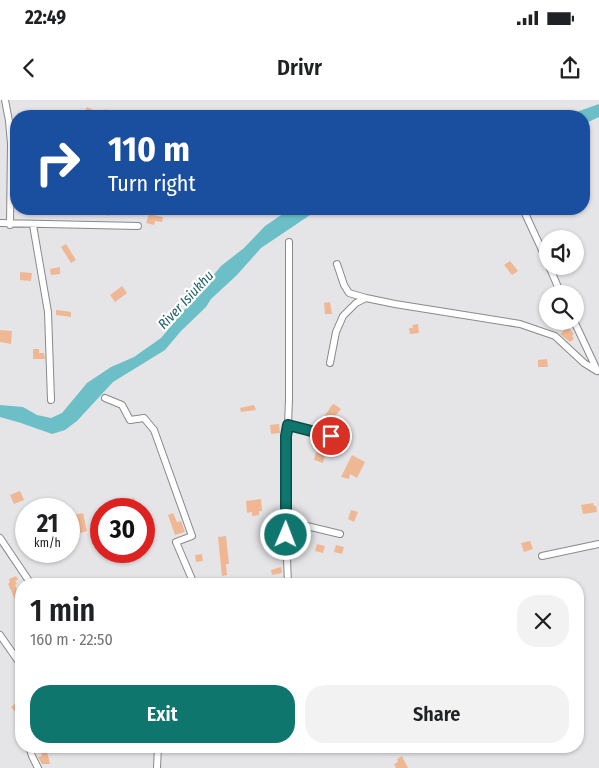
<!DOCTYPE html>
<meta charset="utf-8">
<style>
:root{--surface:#fff;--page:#f2f2f2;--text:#202124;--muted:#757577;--accent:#0f766e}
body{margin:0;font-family:"Fira Sans Condensed",sans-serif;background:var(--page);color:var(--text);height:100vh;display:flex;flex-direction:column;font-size:19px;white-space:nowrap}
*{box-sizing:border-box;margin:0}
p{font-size:16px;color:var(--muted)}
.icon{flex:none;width:28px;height:28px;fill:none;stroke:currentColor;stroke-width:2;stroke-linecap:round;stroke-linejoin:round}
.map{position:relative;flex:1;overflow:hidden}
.side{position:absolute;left:15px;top:478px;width:569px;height:175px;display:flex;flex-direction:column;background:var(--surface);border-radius:20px;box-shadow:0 1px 4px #0004}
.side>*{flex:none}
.banner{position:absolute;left:10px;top:10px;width:580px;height:105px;border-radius:20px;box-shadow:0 1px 4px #0004;background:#1a4fa0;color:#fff;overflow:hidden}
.controls{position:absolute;left:539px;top:130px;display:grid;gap:10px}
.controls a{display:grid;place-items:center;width:45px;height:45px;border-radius:50%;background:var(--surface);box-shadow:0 1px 4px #0004;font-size:25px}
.speed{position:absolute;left:15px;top:398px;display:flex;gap:10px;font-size:25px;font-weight:700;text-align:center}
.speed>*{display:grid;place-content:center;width:65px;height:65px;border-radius:50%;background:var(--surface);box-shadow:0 1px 4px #0004;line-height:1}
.speed small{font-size:12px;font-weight:400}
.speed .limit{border:8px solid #d22;background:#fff;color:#111}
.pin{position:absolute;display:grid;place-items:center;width:42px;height:42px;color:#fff;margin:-21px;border:2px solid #fff;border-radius:50%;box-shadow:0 1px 5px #0007}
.me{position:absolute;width:55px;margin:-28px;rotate:1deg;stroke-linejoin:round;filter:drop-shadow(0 0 4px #0008)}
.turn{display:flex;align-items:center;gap:18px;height:105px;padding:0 15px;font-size:22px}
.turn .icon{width:65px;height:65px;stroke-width:2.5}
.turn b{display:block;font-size:35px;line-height:42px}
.round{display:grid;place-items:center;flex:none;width:52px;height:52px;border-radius:20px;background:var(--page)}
.summary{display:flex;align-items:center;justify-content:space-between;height:85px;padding:0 15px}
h1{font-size:30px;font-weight:600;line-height:38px}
.action{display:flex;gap:10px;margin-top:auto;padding:10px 15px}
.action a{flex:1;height:58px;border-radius:20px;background:var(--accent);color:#fff;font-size:20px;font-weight:600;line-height:58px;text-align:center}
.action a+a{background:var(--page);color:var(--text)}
.status{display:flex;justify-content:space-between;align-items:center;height:35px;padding:0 25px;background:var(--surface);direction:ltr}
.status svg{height:14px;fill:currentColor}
header{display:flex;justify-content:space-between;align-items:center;height:65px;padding:0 15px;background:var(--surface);font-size:22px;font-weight:600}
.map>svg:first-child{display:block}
</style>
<div class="status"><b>22:49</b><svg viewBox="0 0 49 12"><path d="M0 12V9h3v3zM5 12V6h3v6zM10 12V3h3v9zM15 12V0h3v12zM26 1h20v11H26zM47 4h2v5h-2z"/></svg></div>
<header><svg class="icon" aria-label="back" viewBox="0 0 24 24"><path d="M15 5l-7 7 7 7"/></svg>Drivr<svg class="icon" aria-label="share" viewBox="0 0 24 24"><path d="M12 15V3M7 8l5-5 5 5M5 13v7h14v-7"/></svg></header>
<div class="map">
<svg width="599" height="668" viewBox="0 0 599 668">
<rect width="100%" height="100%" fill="#e5e5e8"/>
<!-- water -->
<path fill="#6dbfc7" d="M599 4V17L584 24V16H565Z
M290 109H319L261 148 237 175 211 199 206 207 181 231 165 250 113 282 77 321 65 330 52 334 21 323 0 317V305L23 307 37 315 51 318 62 313 87 283 111 267 134 257 161 238 221 166 244 148 265 126Z"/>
<!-- building -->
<path fill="#efb794" d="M87 7 93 10 90 16H83Z
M105 9 122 16H103Z
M35 10 38 16H19Z
M102 109H120L117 115 111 113 109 116 104 114 106 111Z
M149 114 163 117 162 122 155 121 154 125 146 123Z
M66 144 76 160 71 163 61 147Z
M510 161 518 171 512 175 504 165Z
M60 167V174L51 175 50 169Z
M20 172 32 173 31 181 20 180Z
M122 186 127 193 115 202 110 195Z
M330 202 332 214H325L324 203Z
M56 210 71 212V217L56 215Z
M418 224 419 233 410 234 409 228H413L412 225Z
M568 227 574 234 572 236 574 239 570 242 560 234Z
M0 230 12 231 11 244 0 242Z
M33 249H39V253H44L45 259H33Z
M547 259 548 267H538V260Z
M334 304 341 309 330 322 324 317 332 305Z
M254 305 256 310 241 312 240 308Z
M342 323 350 330 347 336 344 334 339 344 340 331 337 329Z
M279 324 280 333 271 334 270 325Z
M316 352 325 355 323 363 314 360Z
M352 355 365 362 357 378 350 374 349 379 341 377Z
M20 391 24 400 14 404 10 395Z
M134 398 137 409H128L127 406 122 407 121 401Z
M261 399 262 411H259V415L252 416V412L247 413 246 401Z
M51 403 52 409H35V406Z
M593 403 594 406H596L597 412 583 414 581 405Z
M351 410 358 412 354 422 348 419Z
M83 413 87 431 77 434 73 415Z
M173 413 177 422 181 421 185 432 175 435 168 415Z
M26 414V423L23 425 19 419Z
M99 432 100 442 92 444 90 433Z
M226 436 229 464H226L227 475 222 476 218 437Z
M530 441 533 449 524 452 521 443Z
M317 444 325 446 323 453 315 451Z
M336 445 344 447 342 454 334 452Z
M202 454 203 461 196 462 195 455Z
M281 467 282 473 272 475 271 470Z
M16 476 18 480 15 481 17 484 15 485 21 499V503L17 504 8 484 10 482 9 479Z
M16 603 21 609 16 613 11 607Z
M46 647 50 664H42L38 657 42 656 40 649Z
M402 656 408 668H396L394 664 398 662 397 659Z"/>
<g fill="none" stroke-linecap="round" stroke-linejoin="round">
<!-- minor casing -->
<g stroke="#89898b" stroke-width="8">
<path id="minor" d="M5 0 9 21 11 44 10 125
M523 109 548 163
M0 123 138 126
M33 125 48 212 51 300
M337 164 344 185 349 193 366 198
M549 166 561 194
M574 221 597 270
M330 263 336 232 343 216 356 203 366 198 395 204 520 224 555 236 584 263 597 271
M105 298 122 305 130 320 144 318 154 330 192 436 176 442 194 484
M288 325 289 299V142
M286 421 340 434
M0 438 31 484
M542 456 599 444
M288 484 286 435V335L288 325 331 336
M0 535 21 565
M29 646 32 656 38 668
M157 668 158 646"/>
</g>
<!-- minor -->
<use href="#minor" stroke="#fff" stroke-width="6"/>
</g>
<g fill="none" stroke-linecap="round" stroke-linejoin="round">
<!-- route casing -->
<g stroke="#0a4d48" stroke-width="12">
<path id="route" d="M286 435V336L288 325 331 336"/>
</g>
<!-- route -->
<use href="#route" stroke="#0f766e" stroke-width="9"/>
</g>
<g text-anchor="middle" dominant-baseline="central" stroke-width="4.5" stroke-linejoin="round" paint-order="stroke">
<!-- water labels -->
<g font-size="14" font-style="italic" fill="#1c6066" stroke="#fff">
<text transform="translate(186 200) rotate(-47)">River Isiukhu</text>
</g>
</g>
</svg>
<div class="controls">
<a><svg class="icon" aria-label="sound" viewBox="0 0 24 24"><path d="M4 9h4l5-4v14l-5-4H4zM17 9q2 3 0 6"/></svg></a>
<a><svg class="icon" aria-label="search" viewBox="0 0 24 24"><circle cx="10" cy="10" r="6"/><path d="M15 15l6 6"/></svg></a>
</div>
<div class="speed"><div>21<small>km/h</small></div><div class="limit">30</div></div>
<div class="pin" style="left:331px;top:336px;background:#d93025"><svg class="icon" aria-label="arrive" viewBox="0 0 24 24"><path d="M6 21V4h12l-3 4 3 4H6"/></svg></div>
<svg class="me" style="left:286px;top:435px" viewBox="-20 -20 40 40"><circle r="17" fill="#0f766e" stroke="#fff" stroke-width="3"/><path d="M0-11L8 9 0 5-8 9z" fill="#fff"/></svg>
<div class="banner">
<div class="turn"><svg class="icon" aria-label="right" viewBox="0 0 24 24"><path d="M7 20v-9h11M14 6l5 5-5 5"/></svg><div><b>110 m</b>Turn right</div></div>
</div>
<section class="side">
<div class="summary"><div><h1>1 min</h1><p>160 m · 22:50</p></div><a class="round"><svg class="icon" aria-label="close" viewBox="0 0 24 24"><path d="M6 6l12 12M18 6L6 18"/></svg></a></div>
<div class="action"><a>Exit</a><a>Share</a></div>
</section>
</div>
